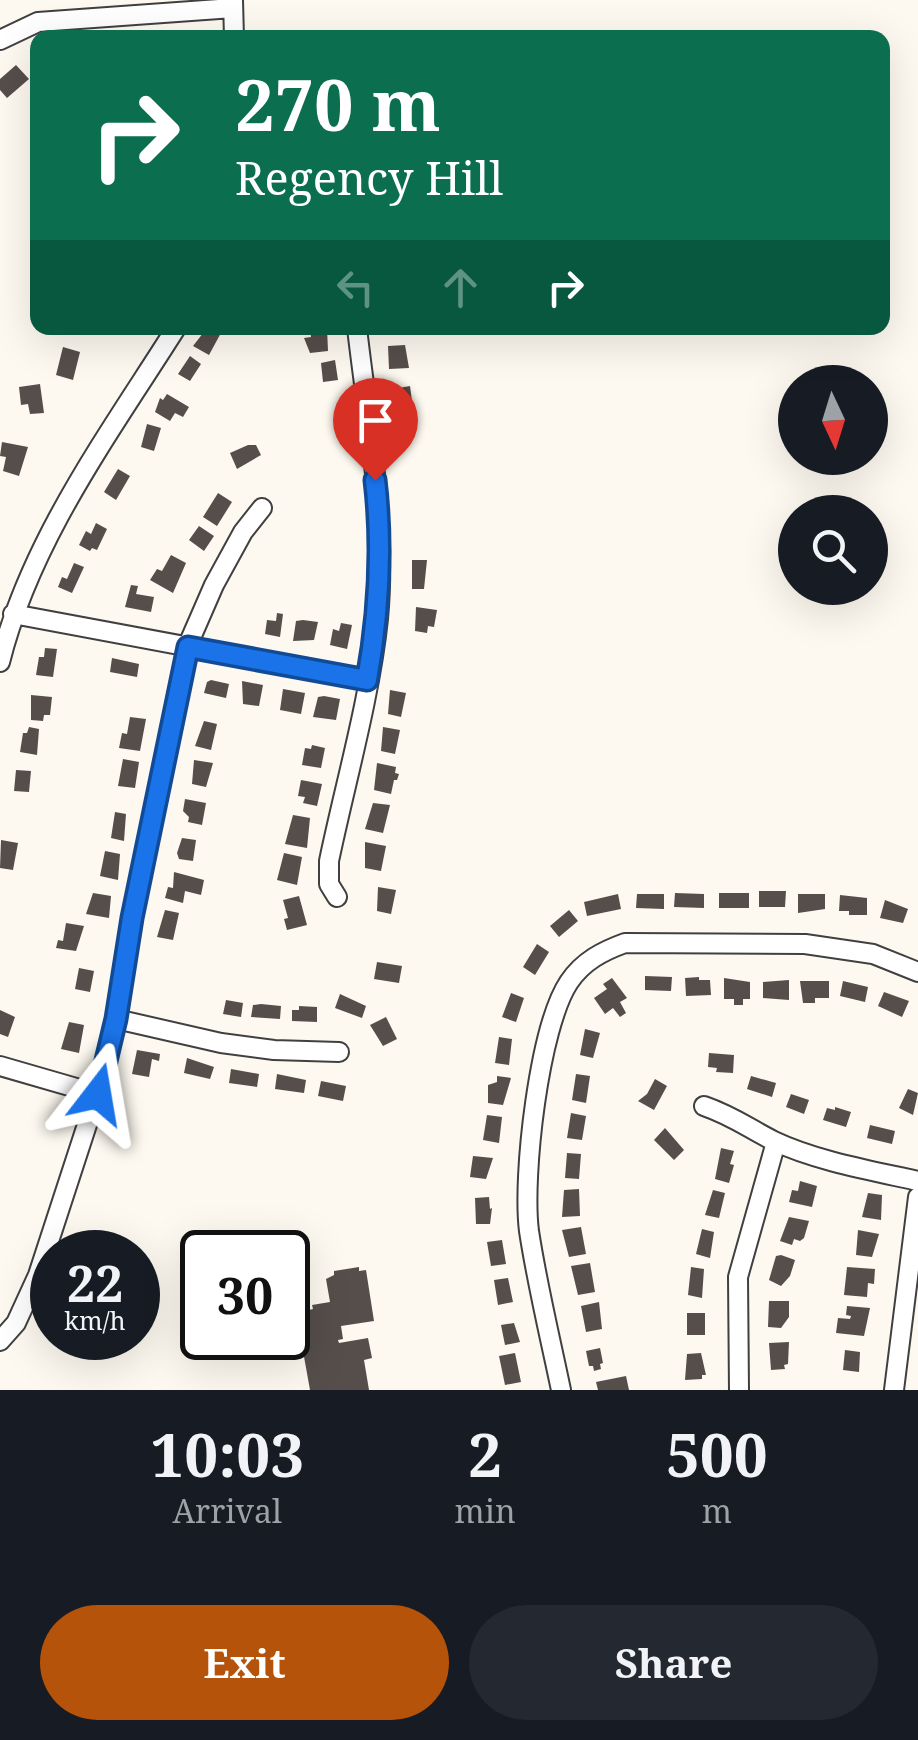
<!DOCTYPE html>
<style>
:root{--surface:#171b24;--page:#242831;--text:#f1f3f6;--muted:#9ea1a6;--accent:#b45309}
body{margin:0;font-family:"Noto Serif",serif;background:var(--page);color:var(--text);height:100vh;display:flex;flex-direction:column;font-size:38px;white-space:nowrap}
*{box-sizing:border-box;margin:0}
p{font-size:32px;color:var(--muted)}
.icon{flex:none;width:55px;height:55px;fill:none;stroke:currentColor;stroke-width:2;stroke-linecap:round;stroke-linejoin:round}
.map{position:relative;height:1390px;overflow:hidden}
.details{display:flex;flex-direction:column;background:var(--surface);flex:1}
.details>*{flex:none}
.guide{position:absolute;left:30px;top:30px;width:860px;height:305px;border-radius:20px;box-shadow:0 10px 40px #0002;background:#0b6e4f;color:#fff;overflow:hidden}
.needle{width:65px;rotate:176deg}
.controls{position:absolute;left:778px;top:365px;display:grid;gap:20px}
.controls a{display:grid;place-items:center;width:110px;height:110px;border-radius:50%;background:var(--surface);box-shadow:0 10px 40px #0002;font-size:50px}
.speed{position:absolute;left:30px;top:1230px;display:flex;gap:20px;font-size:50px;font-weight:700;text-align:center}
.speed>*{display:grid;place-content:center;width:130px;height:130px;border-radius:50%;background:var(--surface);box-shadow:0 10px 40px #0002;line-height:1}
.speed small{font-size:25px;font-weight:400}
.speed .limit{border:5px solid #111;border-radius:15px;background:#fff;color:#111}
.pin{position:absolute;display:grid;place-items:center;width:85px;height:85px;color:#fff;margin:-102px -42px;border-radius:50% 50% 50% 0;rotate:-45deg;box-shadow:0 0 10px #0007}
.pin .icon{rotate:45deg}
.me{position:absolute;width:110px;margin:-55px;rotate:14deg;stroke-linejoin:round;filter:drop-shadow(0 0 8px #0008)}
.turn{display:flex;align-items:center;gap:35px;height:210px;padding:0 40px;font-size:45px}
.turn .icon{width:130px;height:130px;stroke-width:2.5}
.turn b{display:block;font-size:70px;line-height:85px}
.lanes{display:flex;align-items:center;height:95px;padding:0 40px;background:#0003;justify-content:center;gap:50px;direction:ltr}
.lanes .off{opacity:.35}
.eta{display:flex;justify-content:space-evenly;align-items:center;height:170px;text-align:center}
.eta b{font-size:60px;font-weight:700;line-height:70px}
.cta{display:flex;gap:20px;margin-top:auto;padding:20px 40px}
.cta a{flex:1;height:115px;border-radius:60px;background:var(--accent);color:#fff;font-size:40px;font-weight:700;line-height:115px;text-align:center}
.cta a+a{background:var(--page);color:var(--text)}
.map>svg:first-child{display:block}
</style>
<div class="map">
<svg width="918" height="1390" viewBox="0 0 918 1390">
<rect width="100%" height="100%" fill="#fdf9f0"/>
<!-- building -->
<path fill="#554e4b" d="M16 65 29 79 7 98 0 90V79Z
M207 328 222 331 209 355 193 346Z
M310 328H327L328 351 310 353 304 338 311 337Z
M405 345 409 368 389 369 388 346Z
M63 347 80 352 73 380 56 375Z
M190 356 201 364 190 381 178 374Z
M335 360 338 380 323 382 321 363Z
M40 384 44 413 30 414 28 404 21 405 19 387Z
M410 386 413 409 396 412 393 389Z
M167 394 189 407 183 417 175 413 170 421 155 412 160 398 163 400Z
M147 424 161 428 154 451 141 447Z
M2 442 28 447 19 476 3 471 6 457 0 456Z
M248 445H256L261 455 237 469 230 453Z
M118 469 130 476 116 500 104 492Z
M218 493 232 502 217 526 203 517Z
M96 523 107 529 97 550 92 548 90 551 79 545 86 531 91 534Z
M199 526 214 536 204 551 189 540Z
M171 555 186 563 173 593 150 580 157 569 162 571Z
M412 560H427L424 589H412Z
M74 563 84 567 72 593 58 587 62 577 67 579Z
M131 585 138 586 136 594 154 597 151 612 125 607Z
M416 607 437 610 434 627 428 626 427 633 415 631Z
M277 613 283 614 280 637 265 634 267 620 276 621Z
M303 620 318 622 314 640 293 641 296 621Z
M341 623 352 625 347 649 330 645 333 629 339 631Z
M45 648 57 649 53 677 36 675 39 657H44Z
M112 658 139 664 137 677 110 672Z
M211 680 229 684 226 698 204 693 207 682Z
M242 681 263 685 259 706 243 704Z
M283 689 305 693 301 714 280 710Z
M390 690 406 693 401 717 388 714Z
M31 695 52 697 50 715H44L43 721 31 720Z
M324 696 340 699 336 720 313 717 318 697Z
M130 717 146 719 140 751 119 748 122 733 127 734Z
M204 721 217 724 211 750 195 746Z
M29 727 39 729 37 755 20 752 23 733H27Z
M383 727 400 730 395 754 381 751Z
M312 745 325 748 321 768 302 765 305 748 311 749Z
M123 759 139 762 135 788 118 786Z
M194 760 213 763 206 787 192 784Z
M377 763 396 767 395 773 399 774 397 780H394L391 794 374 790Z
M16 770 31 771 29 792 14 791Z
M301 780 322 784 317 806 303 803 305 797 298 796Z
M185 799 206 803 202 825 188 822 189 817 183 811Z
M373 803 390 805 383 833 365 829Z
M115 812 126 814 124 841 111 838Z
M293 815 310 818 307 848 285 844Z
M182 838 196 840 193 861 179 859 177 853Z
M1 840 18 843 13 870 0 868Z
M365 842 386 846 381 871 365 868Z
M105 851 120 854 118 880 100 876Z
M284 853 302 857 297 885 277 880Z
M174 872 204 880 201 895 185 891 183 903 165 898 168 887 173 888Z
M378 887 396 890 391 914 377 911Z
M759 891H786L785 907H759Z
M93 893 111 896 109 918 86 914Z
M675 893 704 894V908L674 907Z
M719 893H749V908H719Z
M618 894 621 909 587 916 584 902Z
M637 894H664V909L636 908Z
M798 894H825V909L798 913Z
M840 895 867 898V915H849V911H839Z
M299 896 307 925 287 930 284 919 288 918 283 900Z
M885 900 908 909 903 923 880 918Z
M165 910 179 913 173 940 157 937Z
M569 910 578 921 559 937 550 926Z
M66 923 84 926 76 951 56 948 58 940 63 941Z
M537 944 549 952 535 975 523 967Z
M377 962 402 966 399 983 374 979Z
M79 968 94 971 90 992 75 989Z
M645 976 672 977 671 991 645 990Z
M699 977V980H710L711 995 686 996 685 978Z
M612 978 627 998 620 1002 626 1013 620 1017 613 1008 605 1014 594 998 607 989 603 984Z
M724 978 750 982V999H743V1005H734V999H724Z
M789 980V1000L763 998V982Z
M800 981H829V998H815V1003H803Z
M843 981 868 987 865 1002 840 996Z
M884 992 909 1001 902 1017 878 1006Z
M511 993 524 998 516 1022 502 1017Z
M340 994 366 1006 362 1018 335 1008Z
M226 1000 243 1003 241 1017 223 1014Z
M261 1004 281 1006 280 1019 251 1017 253 1005Z
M299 1006 317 1007V1022L292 1021V1010H299Z
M0 1010 15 1017 8 1037 0 1034Z
M386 1017 397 1039 383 1046 370 1025Z
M69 1022 84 1025 79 1053 61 1049Z
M585 1029 600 1033 593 1058 580 1055Z
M499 1037 512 1039 509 1065 495 1063Z
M137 1050 160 1054 159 1061 152 1059 149 1077 132 1074Z
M709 1053 734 1055 733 1073 716 1072 717 1068 708 1067Z
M187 1058 214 1067 210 1079 184 1073Z
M231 1069 259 1074 257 1087 229 1083Z
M277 1074 306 1080 304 1093 275 1089Z
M576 1074 590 1076 586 1103 572 1100Z
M497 1076 511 1078 503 1105 488 1103V1085L497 1082Z
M751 1076 776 1083 772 1097 747 1089Z
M655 1079 667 1086 654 1110 638 1101 647 1094Z
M321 1081 346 1086 343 1101 318 1096Z
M908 1089 918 1093 913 1115 899 1108Z
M791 1094 809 1100 804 1114 786 1107Z
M835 1107 851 1112 846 1127 823 1120 827 1108 835 1110Z
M571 1113 586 1116 582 1140 567 1138Z
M487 1115 502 1117 499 1143 483 1140Z
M870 1125 895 1131 892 1144 867 1138Z
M665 1128 684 1150 674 1160 654 1140Z
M721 1148 734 1151 730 1164 734 1165 729 1183 715 1179Z
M567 1153 581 1154 579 1179 565 1178Z
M473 1156 493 1158 486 1179 470 1177Z
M800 1181 817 1186 812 1207 789 1202 792 1190 798 1191Z
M579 1189 580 1216 562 1217 564 1190Z
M713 1190 725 1193 719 1218 705 1215Z
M868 1193 882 1195 881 1220 862 1217Z
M489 1197 490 1209 492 1208 490 1224H476L475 1198Z
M789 1217 809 1221 804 1238 800 1241 794 1239 792 1245 780 1241Z
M581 1227 586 1254 569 1257 562 1230Z
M702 1229 714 1232 710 1258 696 1254Z
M858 1230 879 1234 872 1257 856 1255Z
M502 1240 506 1264 491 1266 487 1242Z
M781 1255 795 1260 790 1276 781 1286 769 1280 776 1256Z
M590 1263 595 1292 578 1295 571 1266Z
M359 1267V1271L366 1270 374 1321 341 1326 343 1339 338 1340 339 1343 368 1338 372 1358 364 1360 369 1390H310L301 1340 308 1339 304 1311 313 1309 312 1305 330 1302 326 1279 334 1275V1271Z
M691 1267 704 1269 702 1298 688 1295Z
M847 1267 875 1269 874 1284 868 1283 867 1297 844 1295Z
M508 1278 513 1302 498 1305 494 1280Z
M769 1301H789V1317L781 1328 768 1327Z
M599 1302 602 1329 586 1332 581 1306Z
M847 1306 870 1308 864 1336 836 1333 838 1318 850 1319 851 1316 846 1315Z
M687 1313H705V1335H687Z
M514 1323 520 1342 505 1345 501 1325Z
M789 1342 788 1364 784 1365 785 1369 771 1370 769 1343Z
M600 1348 603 1363 600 1364 601 1369 594 1371 593 1366H589L586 1351Z
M845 1350 860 1352 859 1372 843 1370Z
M515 1353 521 1382 505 1385 499 1356Z
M701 1353 706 1375H702V1379L685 1380 687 1354Z
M626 1376 629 1390H598L596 1382Z"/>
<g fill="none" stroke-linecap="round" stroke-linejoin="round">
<!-- minor casing -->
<g stroke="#404040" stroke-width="22">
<path id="minor" d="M233 0 234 38
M0 40 38 22 233 8
M13 614 367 680
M0 662C31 539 109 434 176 328
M337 897 329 884V861C345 784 370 698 378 619 387 522 368 424 357 328
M116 1019 221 1043 274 1050 339 1052
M0 1066 97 1094
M704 1106C733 1116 748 1128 774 1141 816 1161 873 1171 918 1181
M0 1341 16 1323 38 1275 97 1094 116 1019 132 919 187 647 214 585 243 532 262 508
M561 1390C550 1337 537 1284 529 1231 522 1176 539 1027 569 982 583 961 603 951 625 943L805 944 873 954 918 972
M739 1390 738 1277 776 1142
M894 1390 918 1197"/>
</g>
<!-- minor -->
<use href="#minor" stroke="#fff" stroke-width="18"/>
</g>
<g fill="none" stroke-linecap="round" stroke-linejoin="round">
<!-- route casing -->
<g stroke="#114b97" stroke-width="25">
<path id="route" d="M98 1094 116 1019 132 918 188 647 367 680C379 613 383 548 375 480"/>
</g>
<!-- route -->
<use href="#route" stroke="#1a73e8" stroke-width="18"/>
</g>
</svg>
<div class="controls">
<a><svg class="needle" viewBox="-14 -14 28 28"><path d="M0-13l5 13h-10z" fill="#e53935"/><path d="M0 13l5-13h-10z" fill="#9ea1a6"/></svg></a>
<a><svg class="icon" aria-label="search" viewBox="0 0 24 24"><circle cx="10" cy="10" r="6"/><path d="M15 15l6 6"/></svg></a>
</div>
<div class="speed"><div>22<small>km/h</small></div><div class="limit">30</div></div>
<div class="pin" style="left:375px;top:480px;background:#d93025"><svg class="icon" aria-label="arrive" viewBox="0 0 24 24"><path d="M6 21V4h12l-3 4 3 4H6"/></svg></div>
<svg class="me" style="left:98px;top:1094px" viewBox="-20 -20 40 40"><path d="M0-17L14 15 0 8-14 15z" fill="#1a73e8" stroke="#fff" stroke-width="4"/></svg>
<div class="guide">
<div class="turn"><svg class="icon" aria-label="right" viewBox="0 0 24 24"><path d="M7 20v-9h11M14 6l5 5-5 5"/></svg><div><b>270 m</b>Regency Hill</div></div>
<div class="lanes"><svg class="icon off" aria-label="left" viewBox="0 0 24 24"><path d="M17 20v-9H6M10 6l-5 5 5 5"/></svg><svg class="icon off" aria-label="ahead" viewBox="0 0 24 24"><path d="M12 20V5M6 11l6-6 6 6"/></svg><svg class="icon" aria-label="right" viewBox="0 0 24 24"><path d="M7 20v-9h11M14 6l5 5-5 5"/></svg></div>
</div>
</div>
<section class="details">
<div class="eta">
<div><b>10:03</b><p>Arrival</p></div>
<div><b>2</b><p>min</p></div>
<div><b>500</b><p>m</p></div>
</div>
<div class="cta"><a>Exit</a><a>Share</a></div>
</section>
